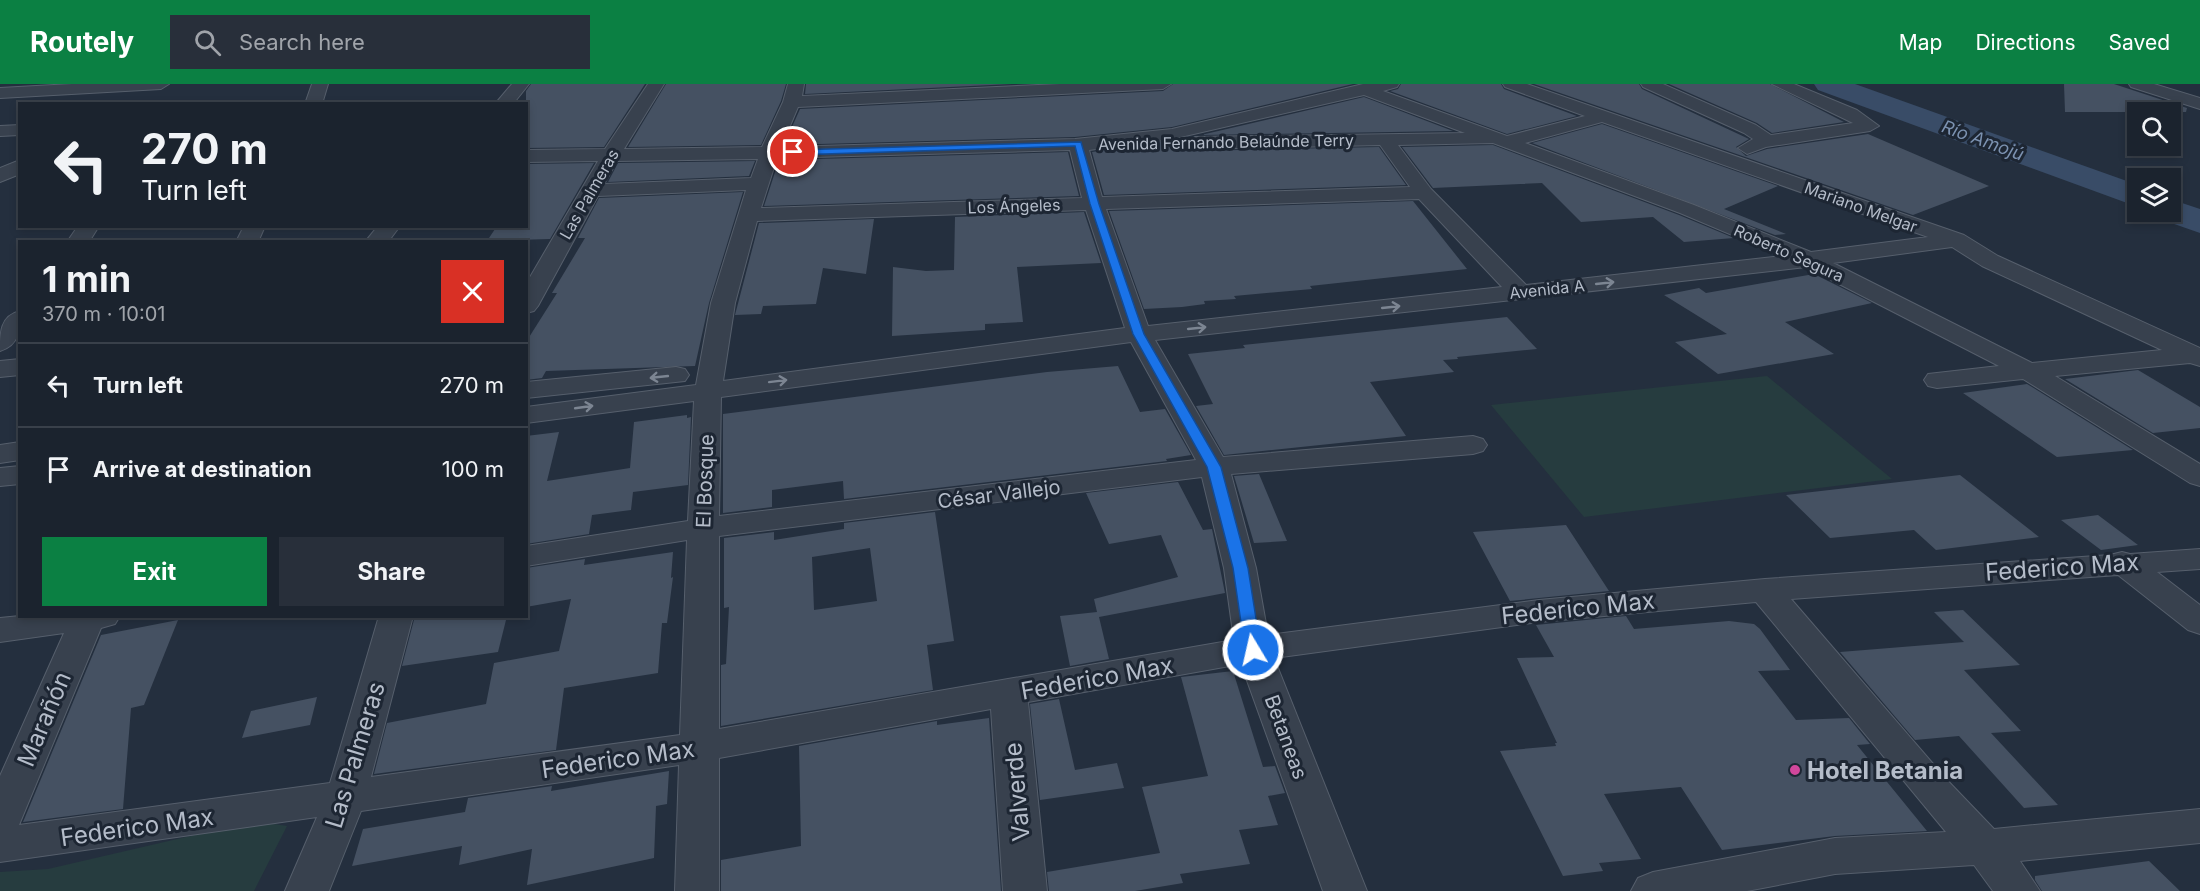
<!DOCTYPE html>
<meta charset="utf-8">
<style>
:root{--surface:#1b232e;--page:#282f3a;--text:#f1f3f6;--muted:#a0a4aa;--line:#39404a;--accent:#0b8043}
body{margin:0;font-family:Inter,sans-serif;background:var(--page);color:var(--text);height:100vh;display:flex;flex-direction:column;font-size:22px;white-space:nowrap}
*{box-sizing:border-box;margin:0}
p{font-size:20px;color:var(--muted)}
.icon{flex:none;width:33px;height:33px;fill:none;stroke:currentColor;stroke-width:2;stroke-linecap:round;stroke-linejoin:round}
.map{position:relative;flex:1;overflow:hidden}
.drawer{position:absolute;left:18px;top:156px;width:510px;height:378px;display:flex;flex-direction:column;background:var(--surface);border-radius:0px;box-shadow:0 3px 9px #0003,0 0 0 2px var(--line)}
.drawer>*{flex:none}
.banner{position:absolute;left:18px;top:18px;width:510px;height:126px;border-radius:0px;box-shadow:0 3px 9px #0003,0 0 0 2px var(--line);background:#1b232e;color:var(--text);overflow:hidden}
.buttons{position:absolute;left:2127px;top:18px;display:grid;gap:12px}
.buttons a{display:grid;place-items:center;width:54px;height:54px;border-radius:0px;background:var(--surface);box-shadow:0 3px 9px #0003,0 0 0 2px var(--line);font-size:30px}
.pin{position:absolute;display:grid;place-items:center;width:51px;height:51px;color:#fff;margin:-26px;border:3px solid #fff;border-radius:50%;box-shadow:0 2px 6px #0007}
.me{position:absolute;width:66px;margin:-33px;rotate:351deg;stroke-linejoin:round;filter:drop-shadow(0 0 4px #0008)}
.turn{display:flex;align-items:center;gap:21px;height:126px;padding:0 24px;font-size:27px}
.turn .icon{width:78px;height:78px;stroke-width:2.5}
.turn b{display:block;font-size:42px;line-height:51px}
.round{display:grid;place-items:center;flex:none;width:63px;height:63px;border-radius:0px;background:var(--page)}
.summary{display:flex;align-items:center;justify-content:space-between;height:102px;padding:0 24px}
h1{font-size:36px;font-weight:700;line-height:45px}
.action{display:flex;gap:12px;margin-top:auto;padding:12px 24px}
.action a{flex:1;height:69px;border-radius:0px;background:var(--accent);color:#fff;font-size:24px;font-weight:700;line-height:69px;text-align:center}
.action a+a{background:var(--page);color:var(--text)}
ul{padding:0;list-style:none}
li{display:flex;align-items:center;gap:18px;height:84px;padding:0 24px;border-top:2px solid var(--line)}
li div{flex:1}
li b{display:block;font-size:22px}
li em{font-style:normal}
header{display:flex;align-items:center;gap:36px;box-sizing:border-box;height:84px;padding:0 30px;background:var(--accent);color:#fff}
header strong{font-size:28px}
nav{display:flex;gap:33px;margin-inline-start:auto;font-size:21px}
.search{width:420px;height:54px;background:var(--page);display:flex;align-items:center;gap:15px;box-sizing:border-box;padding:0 21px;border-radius:0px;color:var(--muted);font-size:22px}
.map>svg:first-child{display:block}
</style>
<header>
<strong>Routely</strong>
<div class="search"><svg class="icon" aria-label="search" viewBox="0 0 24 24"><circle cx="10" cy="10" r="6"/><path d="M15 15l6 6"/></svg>Search here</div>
<nav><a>Map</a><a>Directions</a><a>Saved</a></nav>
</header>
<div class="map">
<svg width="2200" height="807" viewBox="0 0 2200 807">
<rect width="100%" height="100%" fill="#242f3e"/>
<!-- green -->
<path fill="#263c3f" d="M1767 292 1892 395 1584 433 1491 321Z
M255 737 287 742 254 807H0V788L48 785Z"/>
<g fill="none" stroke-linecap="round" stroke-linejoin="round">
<!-- river -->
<path fill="#394c67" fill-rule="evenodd" d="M1814 0H1855L2138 101V123L1818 6Z
M2170 115 2200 125V149L2157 134 2153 128H2170Z"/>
</g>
<!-- building -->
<path fill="#455162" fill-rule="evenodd" d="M531 0H645L604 63 526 64V7Z
M666 0H786L781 17 761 61 628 63Z
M806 0H1012L805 10Z
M1173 0H1353L1172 43 1075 53 784 61 800 25 1163 7Z
M1401 0H1501L1504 5 1577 32 1507 50 1390 7 1398 5Z
M1534 0H1639L1642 5 1749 55 1736 63 1746 72 1767 65 1868 50 1989 102 1913 131Z
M1669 0H1770L1844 38 1772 49 1757 39Z
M2064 0H2114L2187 24 2186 28H2065Z
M1364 13 1453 47 1201 51Z
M1602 40 1778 102 1724 125 1786 150 1775 151 1532 59Z
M1191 53 1184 60 1195 67 1379 63 1406 101 1104 111 1092 68Z
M1493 61 1679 131 1734 154 1684 158 1653 133 1581 138 1542 99 1433 104 1402 63Z
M1068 68 1079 112 764 122 779 76Z
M755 77 749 92 608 98 618 79Z
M594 79 550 155 487 157 497 142H526V80Z
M743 108 709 219 695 282 546 287 542 294 526 296V258L557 209H552L585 154H578L599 114Z
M1413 117 1467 185 1310 202 1312 205 1234 212 1236 215 1204 217 1205 220 1182 223 1144 225 1109 127Z
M1084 128 1101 179 1017 183 1023 238 985 240V246L892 252 893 183 926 187 954 186 955 133Z
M874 135 866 190 823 184 816 220 763 222 761 230 735 231 759 139Z
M1814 190 1872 219 1785 238 1834 270 1718 290 1675 258 1727 250 1664 211 1699 204 1706 209Z
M1507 233 1537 265 1457 273 1458 275 1443 276 1454 288 1370 298 1406 352 1224 371 1196 322 1213 320 1188 270 1245 264 1243 261Z
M1118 282 1140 328 1165 325 1191 371 1166 375 1167 377 844 415 843 397 772 406V423L723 429V330L1047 288Z
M2138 286 2200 323V344L2153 349 2065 295Z
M2027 300 2133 366 2057 373 1963 309Z
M687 331V334L691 333 688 401 633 408 631 426 592 431 589 450 526 460V352L559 348 547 397 630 384 634 338Z
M1259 390 1287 457 1254 459 1234 392Z
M1960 391 2039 453 1936 466 1914 446 1830 454 1786 411Z
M1178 398 1203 446 1212 445 1225 509 1099 533 1109 575 1070 582 1060 532 1097 528 1094 515 1178 493 1161 451 1109 460 1086 409Z
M935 428 954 557 927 561 933 606 721 642V581L726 580 729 523 724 524V454L774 448V456L844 445V439ZM870 464 877 517 814 526 812 473Z
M2098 431 2138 461 2101 466 2061 436Z
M1566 441 1609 507 1510 517 1473 448Z
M673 468 671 494 673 493 667 539H662L658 589 564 604 556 666 374 690 387 639 486 620 494 579 559 567 571 515 526 523V484L585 475 584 481Z
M1963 526 2020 581 1964 586 2021 647 1991 649 2058 721 2024 724 1959 652 1915 656 1840 568 1964 558 1934 528Z
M415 532H507L498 568 402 582Z
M1626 532 1634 545 1729 537 1754 540 1760 545 1790 586 1758 587 1796 636 1849 634 1870 660 1857 661 1927 747 1835 752 1722 766 1681 703 1604 710 1641 775 1599 779 1603 787 1563 792 1500 667 1556 662 1555 659H1557L1517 574 1554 573 1536 541Z
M178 536 144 621 131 624 123 725 23 738 101 551Z
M1233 587 1263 683 1275 682 1285 709 1268 712 1278 741 1239 746 1250 780 1180 790 1183 799 1135 807H1049L1047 788 1160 769 1142 703 1208 692 1181 593Z
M317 613 310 641 242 654 251 627Z
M1059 615 1075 686 1117 679 1124 704 1040 716 1030 620Z
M989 634 1001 807H721V776L801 762 799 662 937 637V641Z
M669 687 667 720 656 722 654 774 527 801 532 765 459 781 462 762 352 782 363 745 465 728 468 714 552 702 551 707Z
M2149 777 2180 807H2042L2035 796V792Z"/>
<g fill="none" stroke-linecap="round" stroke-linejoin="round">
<!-- street casing -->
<g stroke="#565f6c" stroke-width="2">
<path id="street" d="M72 0H169L161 5 0 14V4Z
M312 0H328L322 20H305Z
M512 0H529L513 20H495Z
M648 0H664L624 65 762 63 783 18 788 0H804L802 12 1060 0H1171L1163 5 798 23 781 63 1075 55 1172 45 1363 0H1399L1397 3 1383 7 1507 52 1585 32 1505 3 1503 0H1527L1964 151 1998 172 2200 264V282L2190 279 2055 292 2200 380V402L2190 399 2023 295 1937 304 1928 302 1924 296 1928 290 1999 282 1806 183 1155 256 1223 373 1473 352 1483 355 1487 361 1483 367 1473 370 1231 390 1256 484 1268 551 1539 516 1765 495 2110 471 2122 468 2130 470 2200 465V485L2157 488 2200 521V550L2188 546 2118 491 1791 515 1947 696 1994 745 2200 725V759L2020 777 2040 807H1993L1974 781 1835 790 1747 807H1631L1638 794 1653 788 1835 754 1946 748 1756 518 1539 538 1274 574 1367 807H1323L1241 580 1028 618 1047 807H1003L991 625 719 674V807H675L679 681 361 727 329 807H285L317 733 0 778V692L64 549 0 558V534L20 532H120L115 540 101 544 19 741 330 699 379 532H413L371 693 680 651 687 456 526 482V462L688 437 694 317 526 339V323L696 301 711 219 746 106 598 112 538 222 534 227 526 229V200L598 77 526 78V66L605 65ZM1364 11 1465 49 1195 53 1186 59 1195 65 1380 61 1410 103 1102 113 1089 66 1172 55ZM1602 38 1928 153 1811 168 1694 121 1525 59ZM1493 59 1680 129 1782 172 1526 201 1431 105 1398 61ZM1070 66 1082 114 761 124 777 74ZM758 75 751 94 604 100 617 77ZM1419 115 1502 203 1148 242 1106 125ZM1086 126 1125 244 723 297 735 219 757 137ZM1952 163 1982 182 2162 266 2032 279 1833 179ZM1131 258 1196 376 719 432 721 313ZM1202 393 1224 484 1234 556 719 645V452Z
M1641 0H1663L1756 41 1771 51 1853 39 1772 0H1794L1857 26 1879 42 1870 47 1766 63 1747 70 1738 64 1753 55 1744 49 1643 3Z
M2129 0H2154L2200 14V25L2131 3Z
M20 41V51L0 52V42Z
M20 76V90L0 98V84Z
M78 142H99L89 158H67Z
M244 142H265L258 158H236Z
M378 142H400L388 158H365Z
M20 227C20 245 20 261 0 267 0 249 0 232 20 227Z
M20 275V291L0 293V277Z
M676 283 685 285 689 291 685 297 526 314V298Z
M20 358V376L0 379V361Z
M20 382V400L0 402V384Z"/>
</g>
<!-- street -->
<use href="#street" fill="#38414e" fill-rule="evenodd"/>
</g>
<!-- one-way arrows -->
<defs><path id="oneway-shaft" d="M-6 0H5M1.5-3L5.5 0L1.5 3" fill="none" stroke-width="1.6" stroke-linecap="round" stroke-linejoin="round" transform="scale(1.5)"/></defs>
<g stroke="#7c8592">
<use href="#oneway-shaft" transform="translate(1605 199) rotate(-6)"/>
<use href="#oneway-shaft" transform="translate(1391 223) rotate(-6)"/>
<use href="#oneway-shaft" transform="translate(1197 244) rotate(-6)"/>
<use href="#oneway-shaft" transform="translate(659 293) rotate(174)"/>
<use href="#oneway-shaft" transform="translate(778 297) rotate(-7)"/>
<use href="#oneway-shaft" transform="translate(584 323) rotate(-8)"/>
</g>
<!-- route -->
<path fill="#1a73e8" stroke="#114b97" stroke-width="1.5" d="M1081 58 1099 120 1144 250 1221 383 1248 484 1261 566 1259 569H1247L1245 566 1233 484 1207 383 1133 250 1090 120 1075 62 793 71 788 68 793 66Z"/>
<!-- markers -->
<circle fill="#d1479c" stroke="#1d2633" stroke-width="2" cx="1795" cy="686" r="6"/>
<g text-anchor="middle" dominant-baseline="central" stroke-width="6" stroke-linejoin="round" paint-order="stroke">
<!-- far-street labels -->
<g font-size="16" fill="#b4bcc9" stroke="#1d2633">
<text transform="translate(1226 58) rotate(-1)">Avenida Fernando Belaúnde Terry</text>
<text transform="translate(589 110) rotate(-60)">Las Palmeras</text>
<text transform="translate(1014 122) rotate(-2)">Los Ángeles</text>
<text transform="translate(1861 123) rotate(20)">Mariano Melgar</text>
<text transform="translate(1789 169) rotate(24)">Roberto Segura</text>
<text transform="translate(1547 205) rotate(-6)">Avenida A</text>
</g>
<!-- far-water labels -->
<g font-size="18" font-style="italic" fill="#7c92b1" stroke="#1d2633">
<text transform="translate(1983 56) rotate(20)">Río Amojú</text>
</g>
<!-- street labels -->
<g font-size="20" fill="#b4bcc9" stroke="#1d2633">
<text transform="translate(705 397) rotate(-88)">El Bosque</text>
<text transform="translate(999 410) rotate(-7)">César Vallejo</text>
<text transform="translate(1286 653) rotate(70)">Betaneas</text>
</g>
<!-- near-street labels -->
<g font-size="24" fill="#b4bcc9" stroke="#1d2633">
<text transform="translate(2062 483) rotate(-4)">Federico Max</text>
<text transform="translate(1578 524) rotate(-6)">Federico Max</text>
<text transform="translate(1097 594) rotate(-10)">Federico Max</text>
<text transform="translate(44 635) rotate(-67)">Marañón</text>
<text transform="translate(355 671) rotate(-73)">Las Palmeras</text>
<text transform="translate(618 675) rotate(-8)">Federico Max</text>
<text transform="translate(1017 708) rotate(-95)">Valverde</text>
<text transform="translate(137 743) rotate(-8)">Federico Max</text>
</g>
<!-- near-poi labels -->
<g font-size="24" font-weight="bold" fill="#b4bcc9" stroke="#1d2633" text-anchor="start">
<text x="1807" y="686">Hotel Betania</text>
</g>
</g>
</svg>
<div class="buttons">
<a><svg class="icon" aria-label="search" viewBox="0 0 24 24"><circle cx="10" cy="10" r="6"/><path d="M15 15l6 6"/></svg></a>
<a><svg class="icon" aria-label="layers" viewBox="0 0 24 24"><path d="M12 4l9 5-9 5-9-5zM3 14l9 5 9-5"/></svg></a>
</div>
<div class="pin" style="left:793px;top:68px;background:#d93025"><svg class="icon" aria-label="arrive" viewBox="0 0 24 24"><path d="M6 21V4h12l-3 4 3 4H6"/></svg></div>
<svg class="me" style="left:1253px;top:566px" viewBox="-20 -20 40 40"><circle r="17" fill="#1a73e8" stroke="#fff" stroke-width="3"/><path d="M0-11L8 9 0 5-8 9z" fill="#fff"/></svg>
<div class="banner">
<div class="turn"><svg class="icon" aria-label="left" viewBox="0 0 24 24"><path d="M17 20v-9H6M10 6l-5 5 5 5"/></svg><div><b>270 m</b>Turn left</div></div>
</div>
<section class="drawer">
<div class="summary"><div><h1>1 min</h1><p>370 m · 10:01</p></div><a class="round" style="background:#d93025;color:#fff"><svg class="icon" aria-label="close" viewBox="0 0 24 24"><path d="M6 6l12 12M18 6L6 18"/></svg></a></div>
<ul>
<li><svg class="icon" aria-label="left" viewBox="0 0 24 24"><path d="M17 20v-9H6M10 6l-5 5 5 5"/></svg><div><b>Turn left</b></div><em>270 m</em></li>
<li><svg class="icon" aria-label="arrive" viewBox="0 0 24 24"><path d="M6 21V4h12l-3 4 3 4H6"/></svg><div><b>Arrive at destination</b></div><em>100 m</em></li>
</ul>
<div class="action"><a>Exit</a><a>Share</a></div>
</section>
</div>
